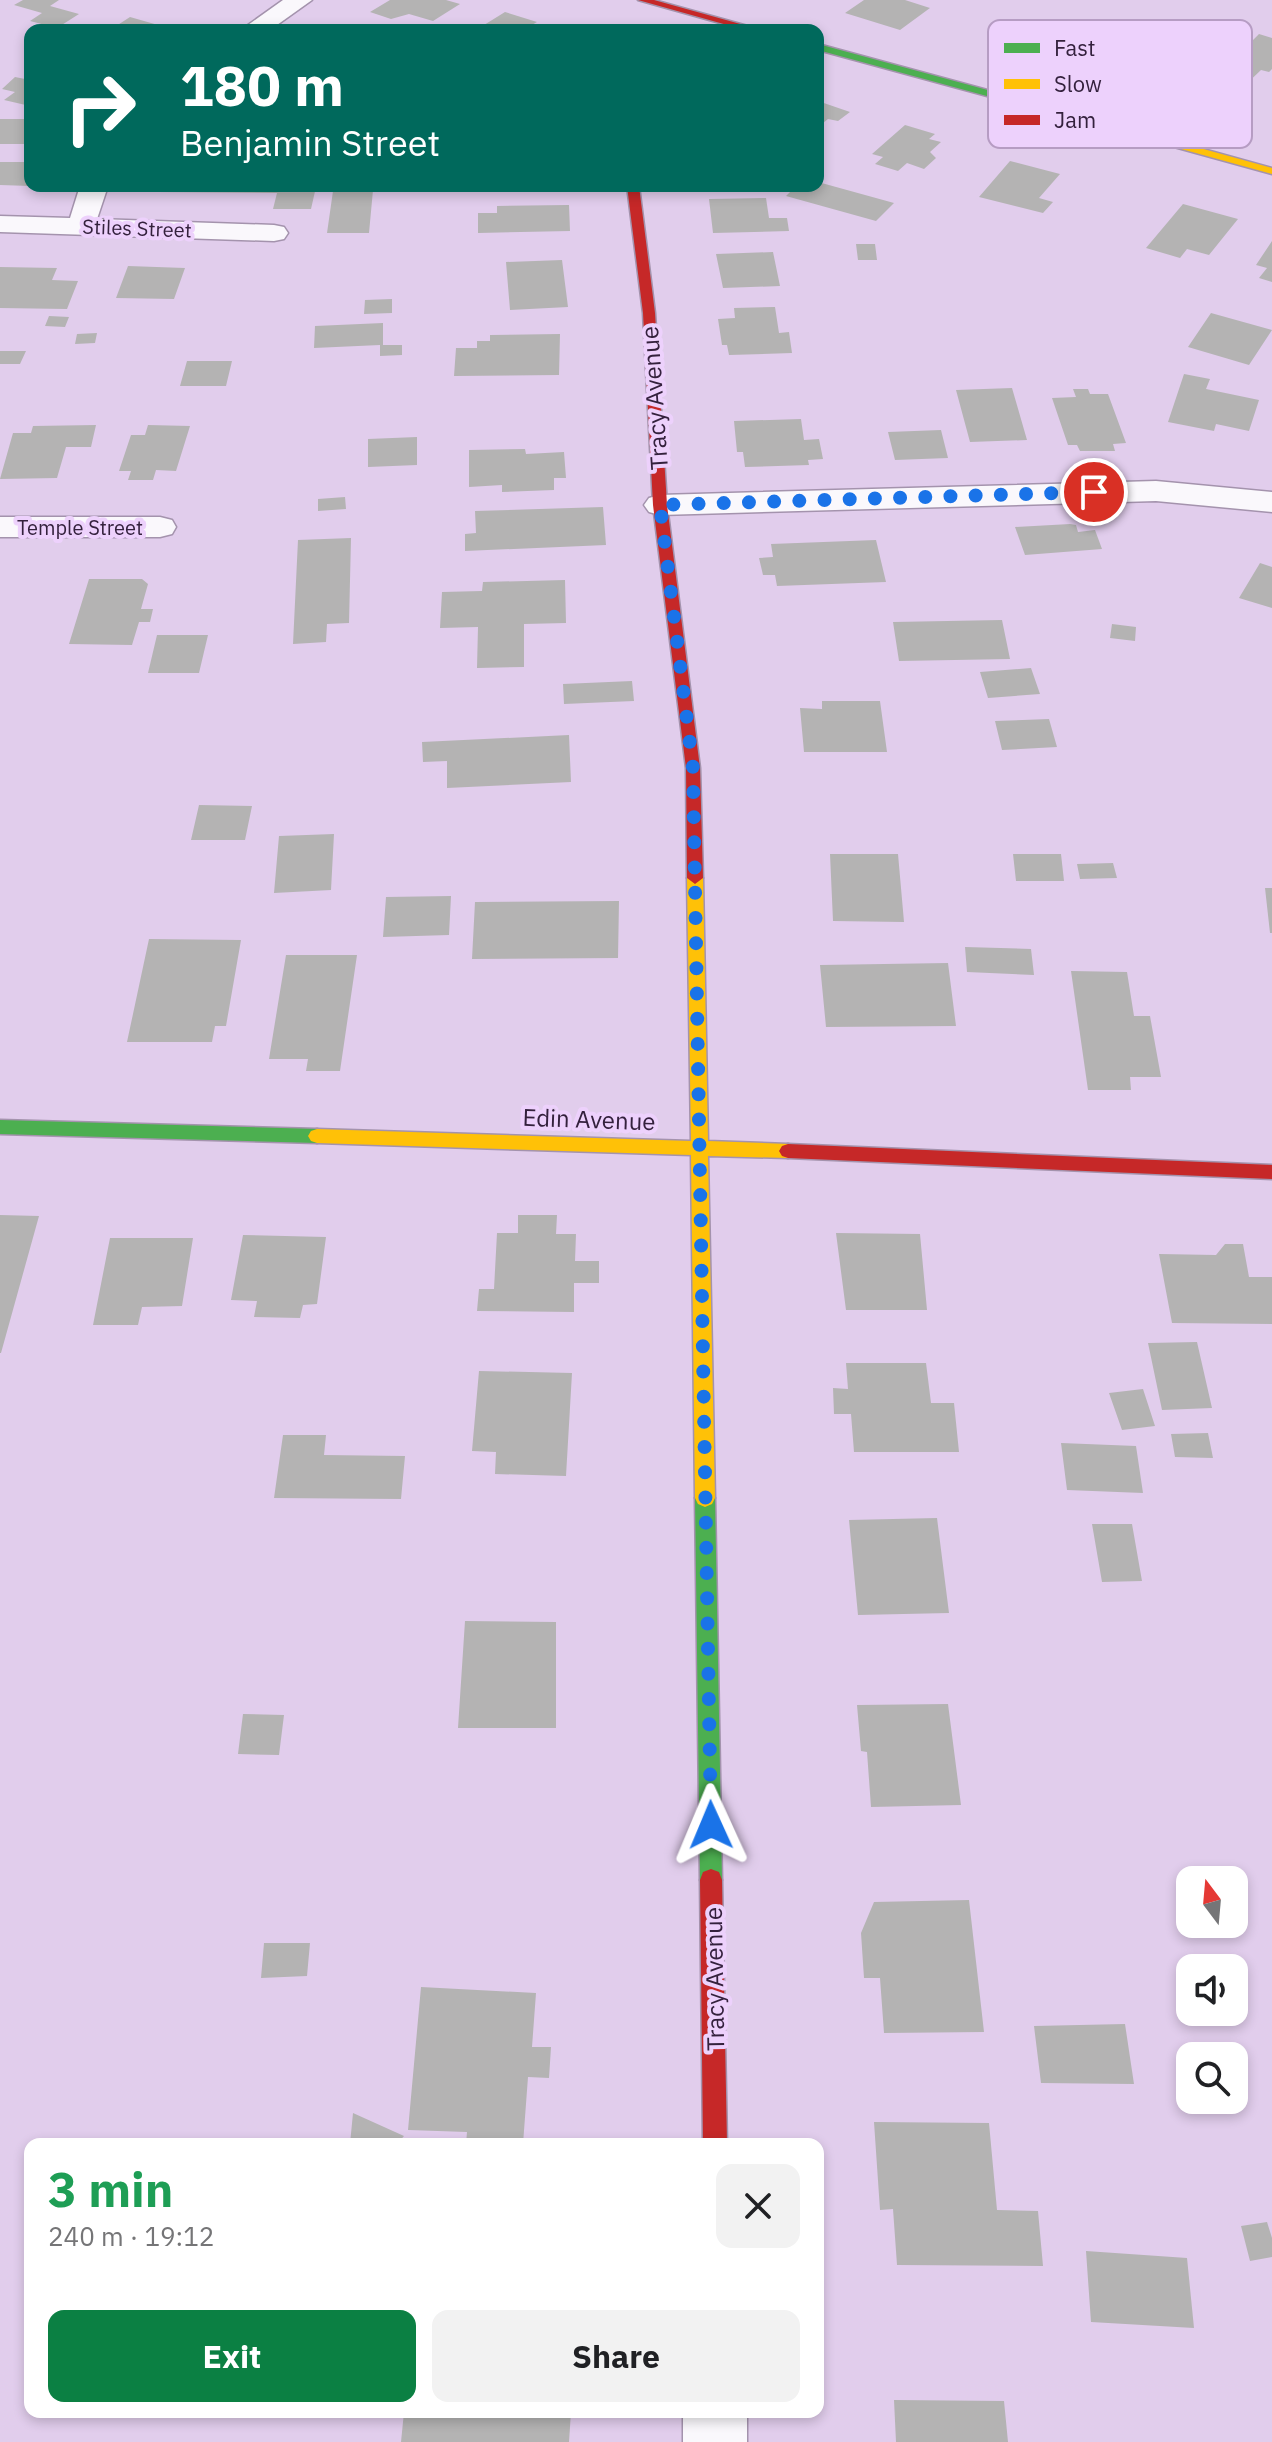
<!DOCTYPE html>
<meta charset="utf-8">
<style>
:root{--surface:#fff;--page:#f2f2f2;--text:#202124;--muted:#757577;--accent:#0b8043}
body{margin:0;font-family:"IBM Plex Sans",sans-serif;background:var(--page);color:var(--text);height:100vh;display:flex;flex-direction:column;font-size:30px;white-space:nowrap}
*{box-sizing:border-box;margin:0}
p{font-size:26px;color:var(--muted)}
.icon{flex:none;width:44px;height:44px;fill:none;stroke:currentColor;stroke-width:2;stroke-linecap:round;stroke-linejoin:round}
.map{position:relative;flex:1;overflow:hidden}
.details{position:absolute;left:24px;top:2138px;width:800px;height:280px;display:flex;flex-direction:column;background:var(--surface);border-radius:16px;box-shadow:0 4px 12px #0003}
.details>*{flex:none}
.top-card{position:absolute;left:24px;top:24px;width:800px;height:168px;border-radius:16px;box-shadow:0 4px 12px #0003;background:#00695c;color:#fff;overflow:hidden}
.needle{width:52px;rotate:344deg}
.buttons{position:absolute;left:1176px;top:1866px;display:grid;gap:16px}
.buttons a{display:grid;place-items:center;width:72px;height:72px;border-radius:16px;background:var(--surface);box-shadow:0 4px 12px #0003;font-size:40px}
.pin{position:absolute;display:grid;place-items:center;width:68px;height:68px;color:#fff;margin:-34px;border:4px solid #fff;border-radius:50%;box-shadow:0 2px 8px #0007}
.me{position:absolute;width:88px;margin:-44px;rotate:359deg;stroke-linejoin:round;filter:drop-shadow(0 0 6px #0008)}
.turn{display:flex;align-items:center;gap:28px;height:168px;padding:0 24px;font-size:36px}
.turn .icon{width:104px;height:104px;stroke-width:2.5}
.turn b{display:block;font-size:56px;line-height:68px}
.round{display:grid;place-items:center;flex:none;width:84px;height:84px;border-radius:16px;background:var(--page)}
.summary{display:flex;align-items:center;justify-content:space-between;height:136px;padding:0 24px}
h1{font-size:48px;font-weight:800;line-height:60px;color:#1e9e55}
.primary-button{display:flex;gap:16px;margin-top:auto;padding:16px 24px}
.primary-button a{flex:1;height:92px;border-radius:16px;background:var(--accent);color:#fff;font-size:32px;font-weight:800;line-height:92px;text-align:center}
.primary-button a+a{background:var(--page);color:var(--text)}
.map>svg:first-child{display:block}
</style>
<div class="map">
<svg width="1272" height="2442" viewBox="0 0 1272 2442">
<rect width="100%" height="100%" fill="#e1cdec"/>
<!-- building -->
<path fill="#b4b3b3" d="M23 0H59L50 6 79 14 57 28 30 21 42 13 14 5Z
M390 0H446L460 4 433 21 409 14 391 19 370 12Z
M864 0H905L930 8 900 30 845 13Z
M505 12 537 22 523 30H476Z
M130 17 172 29V30H110Z
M1259 34 1272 38V69L1269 72 1261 70 1238 92 1189 78 1234 35 1253 40Z
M15 77 30 80V106L4 100 15 92 2 89Z
M818 101 850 112 838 121 828 119 818 127Z
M0 119H30V144H0Z
M905 125 935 134 929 139 941 142 930 152 936 158 924 169 907 163 898 171 875 164 883 157 872 154Z
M1010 161 1060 174 1039 198 1053 202 1043 213 979 197Z
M0 162H30V186L0 185Z
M818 182 894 203 876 221 786 196 796 186H818Z
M159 186H303L316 187 311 209H273L277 193 157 192Z
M373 190 369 233H327L333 191Z
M766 198 769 218H787L789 231 713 233 709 199Z
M1183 204 1238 219 1209 255 1187 249 1180 258 1146 248Z
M569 205 570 231 478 233V213H497V206Z
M1272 241V282L1259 278 1267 268 1256 265Z
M856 244H875L877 260H858Z
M773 252 780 286 723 288 716 254Z
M562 260 568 307 510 310 506 262Z
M128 266 185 268 174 299 116 298Z
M0 267 57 268 52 280 78 281 67 309 0 308Z
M392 299V313L364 314 365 300Z
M775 307 779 333 789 332 792 353 729 355 727 345H722L718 319 735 318 734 308Z
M1211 313 1272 330 1249 365 1188 347Z
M49 316 69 317 65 327 45 326Z
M383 323V345H402V355L380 356V345L314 348 315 326Z
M97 333 95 343 75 344 77 334Z
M560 334 559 375 454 376 456 348H477V341H490V335Z
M0 351H26L20 364H0Z
M187 361H232L226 386H180Z
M1184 374 1210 379 1206 389 1259 400 1249 431 1216 424 1214 431 1168 422Z
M1012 388 1027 440 970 442 956 390Z
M1073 389H1088L1090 394H1108L1126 443 1113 444 1115 451H1080L1077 445H1068L1052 398 1076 397Z
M801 419 804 440 819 439 823 459 808 460 809 465 745 467 743 452H737L734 421Z
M96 425 91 447H66L57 478 0 479 13 433H31L33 426Z
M148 425 190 426 176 471 156 470 153 480H128L131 471H119L131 435H145Z
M941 430 948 458 895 460 888 432Z
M417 437V465L368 467V439Z
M525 449 526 454 564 452 566 478H554V490L502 492V485L469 487V450Z
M345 497 346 509 318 511V499Z
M603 507 606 545 465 551V534L476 533 475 511Z
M1070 524 1076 525 1078 532 1095 530 1102 549 1025 555 1015 527Z
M351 538 349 623 327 624 326 642 293 644 298 540Z
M876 540 886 582 777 586 775 575H763L759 558 773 557 771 544Z
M1260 563 1272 567V608L1239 598Z
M89 579H142L148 584 141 609H153L150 622H139L132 645 69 644Z
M565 580 566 623 524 624V667L477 668 478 627 440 628 442 592 482 591 483 582Z
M1002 620 1010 659 899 661 893 622Z
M1112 624 1136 627 1135 641 1110 638Z
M157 635H208L199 673H148Z
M1031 668 1040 694 988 698 980 672Z
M632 681 634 701 564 704 563 684Z
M822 701H880L887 752H804L800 708 822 709Z
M1049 719 1057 747 1002 750 995 721Z
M569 735 571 782 447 788V761L423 762 422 742Z
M199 805 252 806 245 840H191Z
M334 834 331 890 274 893 279 836Z
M830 854H898L904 922 833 921Z
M1013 854H1061L1064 881H1016Z
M1113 863 1117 878 1080 879 1077 864Z
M1265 888H1272V933H1270Z
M451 896 449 935 383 937 386 897Z
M619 901 618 958 472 959 475 902Z
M149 939 241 940 226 1026H215L212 1042H127Z
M965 947 1031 949 1034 975 967 972Z
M286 955H357L340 1071H306L308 1059H269Z
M948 963 956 1026 826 1027 820 965Z
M1071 971 1127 972 1134 1016H1150L1161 1077H1130L1131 1090H1088Z
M0 1215 39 1216 1 1353H0Z
M518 1215H557L556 1234H576L575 1261H599V1283H574V1312L477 1311 479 1289H494L497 1233H518Z
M836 1233 920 1234 927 1310H846Z
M243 1235 326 1237 317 1304 303 1305 300 1318 254 1317 257 1301 231 1300Z
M110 1238H193L182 1306 142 1307 138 1325H93Z
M1225 1244H1243L1249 1277H1272V1324L1172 1323 1159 1254 1216 1255Z
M1197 1342 1212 1408 1162 1410 1148 1343Z
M846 1363H926L931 1403H954L959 1452H854L851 1414H834L833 1388 848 1389Z
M479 1371 572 1373 566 1476 495 1474 496 1452 472 1451Z
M1143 1389 1155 1426 1122 1430 1109 1393Z
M1208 1433 1213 1458 1175 1457 1171 1434Z
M283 1435H326L324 1455 405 1456 401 1499 274 1498Z
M1061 1443 1136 1446 1143 1493 1067 1490Z
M937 1518 949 1613 858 1615 849 1520Z
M1092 1524H1132L1142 1581 1102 1582Z
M465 1621 556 1622V1728H458Z
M948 1704 961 1805 871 1807 867 1752 861 1751 857 1705Z
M243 1714 284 1715 279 1755 238 1754Z
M969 1900 984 2032 884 2033 880 1978H864L861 1933 874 1902Z
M264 1943H310L307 1976 261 1978Z
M421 1987 536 1993 532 2047H551L549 2078 528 2077 523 2144H466L467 2132 408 2130Z
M1125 2024 1134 2084 1041 2083 1034 2026Z
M353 2113 404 2136 397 2144H350Z
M874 2122 989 2123 997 2210 1038 2211 1043 2266 897 2265 893 2209 880 2210Z
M1267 2222 1272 2238V2257L1250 2261 1241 2226Z
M1086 2251 1187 2258 1194 2328 1091 2322Z
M894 2400 1004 2401 1008 2442H896Z
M404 2412H571L569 2442H401Z"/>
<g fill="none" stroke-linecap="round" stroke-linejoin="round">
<!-- street casing -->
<g stroke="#a493ad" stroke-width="3">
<path id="street" d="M283 0H312L270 30H241Z
M80 186H108L97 219 274 225 284 227 288 233 284 239 274 241 0 232V216L70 218Z
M1156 481 1272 492V512L1156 501 660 515 649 512 644 505 649 498 660 495Z
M0 517H160L172 520 176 527 172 534 160 537H0Z
M683 2412H747V2442H683Z"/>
</g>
<!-- fast casing -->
<g stroke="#a493ad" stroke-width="3">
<path id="fast" d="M818 44 1164 138 1165 140 1156 142 818 50Z
M0 1120 317 1129 323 1131 326 1136 323 1141 317 1143 0 1134Z
M705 1489 712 1492 715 1498 722 1880 719 1888 711 1891 703 1888 700 1880 695 1498 698 1492Z"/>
</g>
<!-- slow casing -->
<g stroke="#a493ad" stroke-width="3">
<path id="slow" d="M1160 137 1272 168V174L1156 142V138Z
M695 872 703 878 708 1141 788 1144 794 1146 797 1151 794 1156 788 1158 708 1156 715 1498 712 1504 705 1507 698 1504 695 1498 691 1155 317 1143 311 1141 308 1136 311 1131 317 1129 691 1141 687 878Z"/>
</g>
<!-- jam casing -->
<g stroke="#a493ad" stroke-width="3">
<path id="jam" d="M638 0H654L762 30H745Z
M627 186H639L655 313 667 505 700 768 703 878 695 884 687 878 686 768 653 505 643 313Z
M788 1144 1272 1165V1179L788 1158 782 1156 779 1151 782 1146Z
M711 1869 719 1872 722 1880 727 2144H703L700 1880 703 1872Z"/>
</g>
<!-- street -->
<use href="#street" fill="#faf8fc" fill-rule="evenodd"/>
<!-- fast -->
<use href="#fast" fill="#4caf50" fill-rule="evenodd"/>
<!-- slow -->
<use href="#slow" fill="#ffc107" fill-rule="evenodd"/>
<!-- jam -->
<use href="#jam" fill="#c62828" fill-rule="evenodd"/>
</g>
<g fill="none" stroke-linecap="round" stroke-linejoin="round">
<!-- route -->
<path stroke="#1a73e8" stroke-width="14" stroke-dasharray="0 25.2" d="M711 1825 693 768 660 505 1094 492"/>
</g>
<g text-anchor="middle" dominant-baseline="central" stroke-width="8" stroke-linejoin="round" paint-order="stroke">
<!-- far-street labels -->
<g font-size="20" fill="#34213d" stroke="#edd1fc">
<text transform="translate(137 228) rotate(2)">Stiles Street</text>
<text x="80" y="527">Temple Street</text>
</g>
<!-- street labels -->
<g font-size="24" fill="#34213d" stroke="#edd1fc">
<text transform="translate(654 398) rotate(-94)">Tracy Avenue</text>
<text transform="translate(589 1119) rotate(2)">Edin Avenue</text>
<text transform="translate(714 1979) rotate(-91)">Tracy Avenue</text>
</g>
</g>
<!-- legend -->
<rect x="988" y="20" width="264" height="128" rx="12" fill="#edd1fc" stroke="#b69cc3" stroke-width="2"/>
<rect x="1004" y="43" width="36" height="10" fill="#4caf50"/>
<rect x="1004" y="79" width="36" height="10" fill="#ffc107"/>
<rect x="1004" y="115" width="36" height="10" fill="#c62828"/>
<g font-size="22" fill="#34213d">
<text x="1054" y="56">Fast</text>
<text x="1054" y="92">Slow</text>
<text x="1054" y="128">Jam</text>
</g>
</svg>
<div class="buttons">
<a><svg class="needle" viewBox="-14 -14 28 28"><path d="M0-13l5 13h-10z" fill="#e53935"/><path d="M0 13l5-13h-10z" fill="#757577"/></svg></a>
<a><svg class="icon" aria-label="sound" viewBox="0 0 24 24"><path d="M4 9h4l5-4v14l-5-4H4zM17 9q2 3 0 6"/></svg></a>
<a><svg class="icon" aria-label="search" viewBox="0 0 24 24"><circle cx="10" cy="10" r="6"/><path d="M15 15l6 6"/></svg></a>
</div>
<div class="pin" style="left:1094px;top:492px;background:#d93025"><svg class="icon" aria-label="arrive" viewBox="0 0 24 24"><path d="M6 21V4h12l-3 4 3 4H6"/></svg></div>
<svg class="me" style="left:711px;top:1825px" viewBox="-20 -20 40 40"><path d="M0-17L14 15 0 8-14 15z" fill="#1a73e8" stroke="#fff" stroke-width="4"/></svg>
<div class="top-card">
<div class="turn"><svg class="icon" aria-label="right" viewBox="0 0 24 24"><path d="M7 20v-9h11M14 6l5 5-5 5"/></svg><div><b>180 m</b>Benjamin Street</div></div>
</div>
<section class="details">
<div class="summary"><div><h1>3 min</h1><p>240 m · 19:12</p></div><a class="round"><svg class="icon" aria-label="close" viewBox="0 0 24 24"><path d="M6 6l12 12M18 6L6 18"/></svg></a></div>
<div class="primary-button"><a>Exit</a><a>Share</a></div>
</section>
</div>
